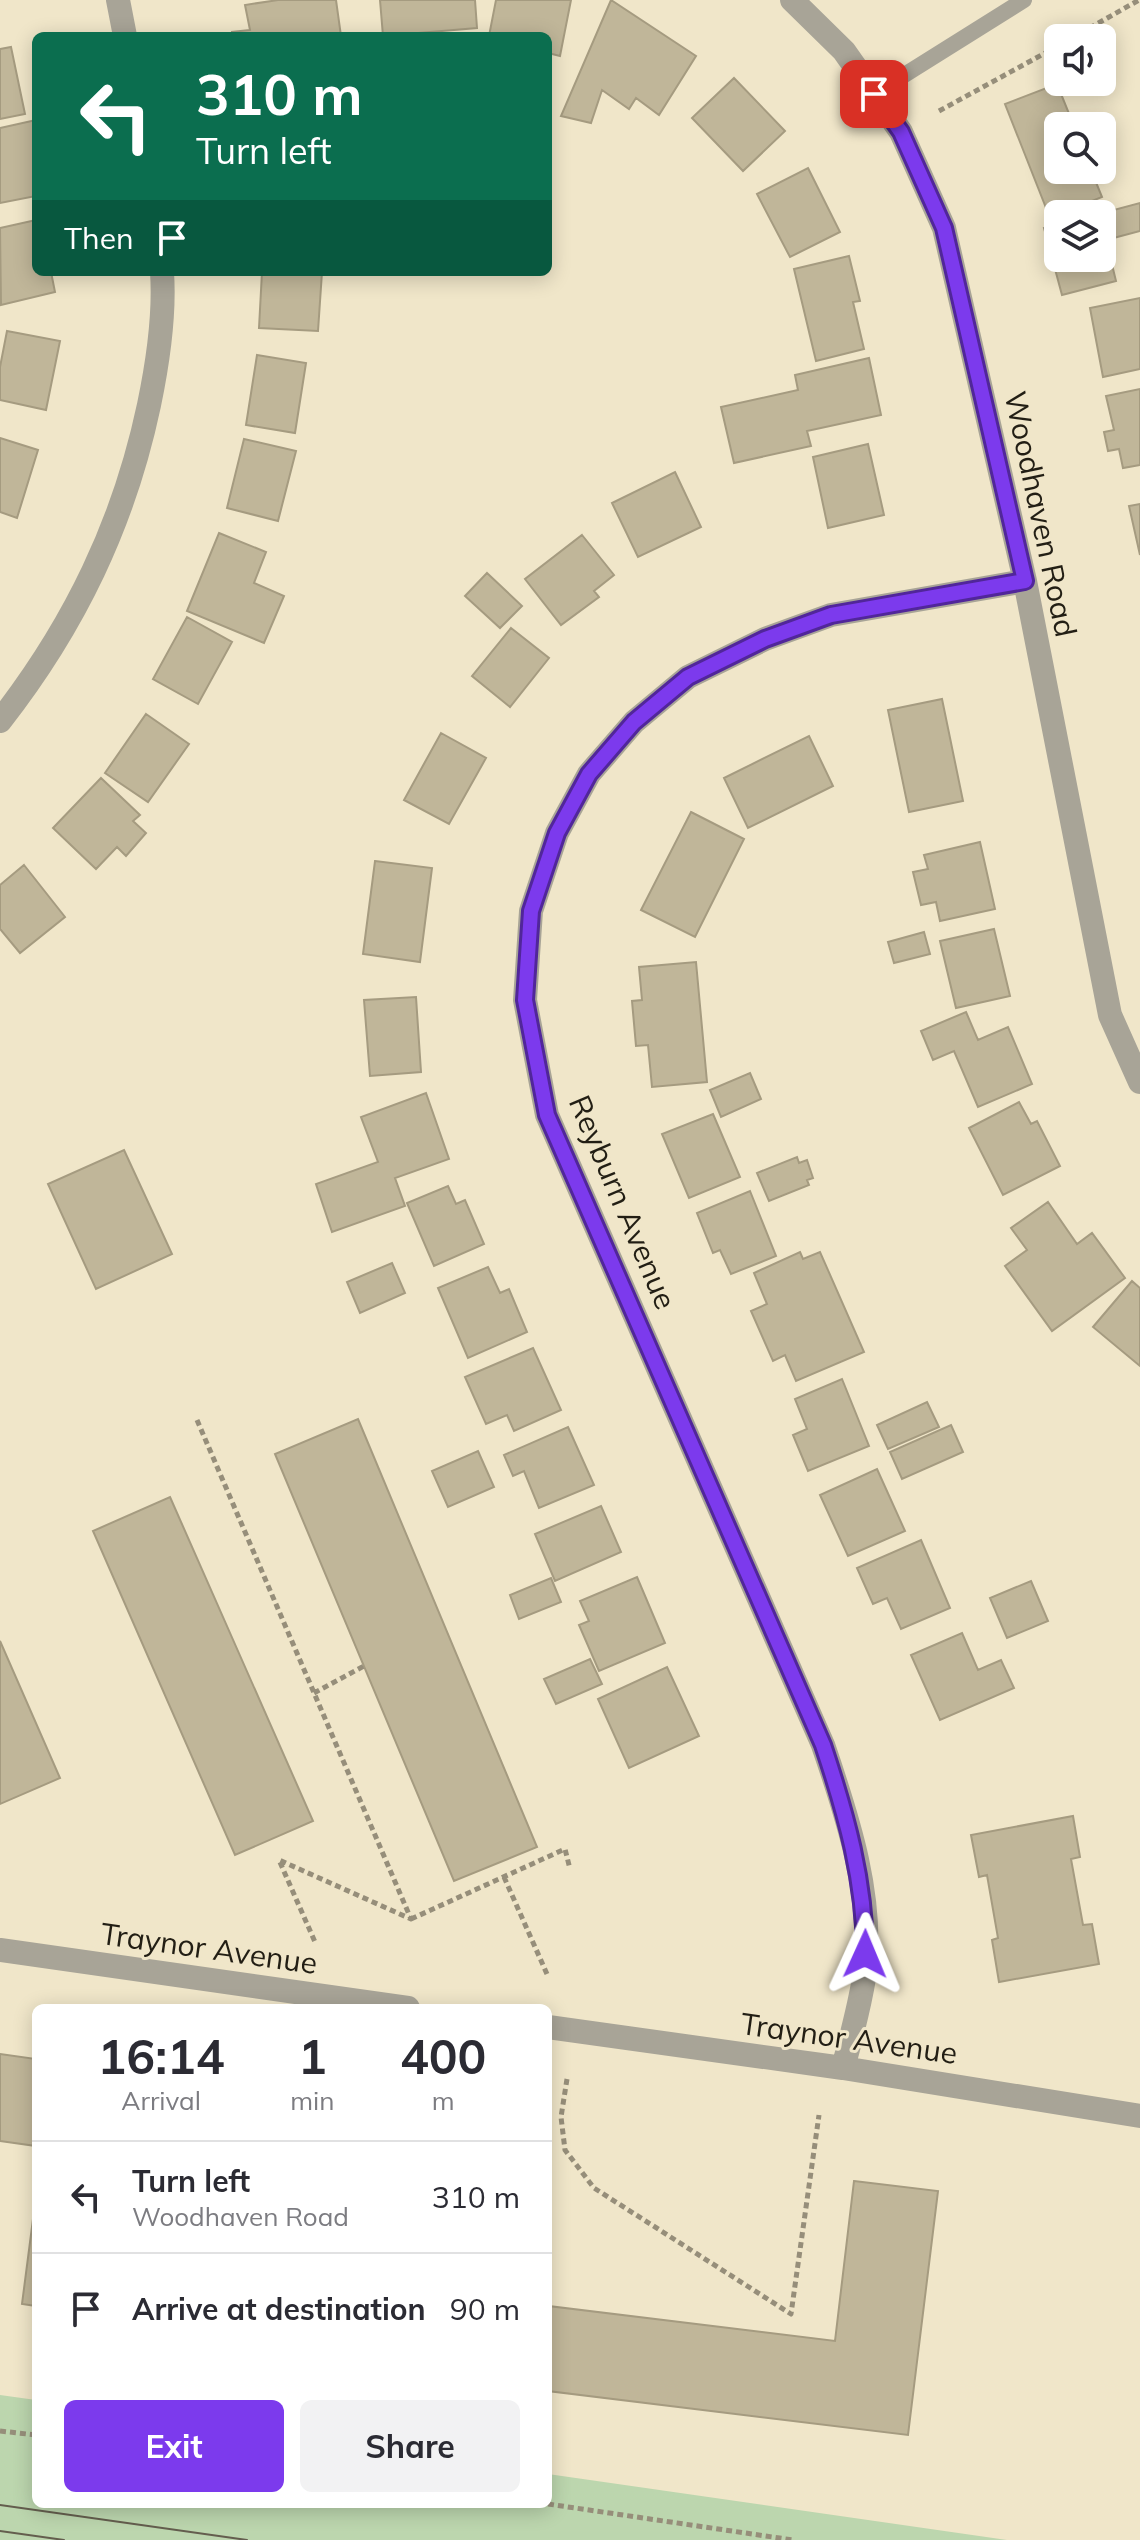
<!DOCTYPE html>
<style>
:root{--surface:#fff;--page:#f2f2f3;--text:#2b2b33;--muted:#7c7c81;--line:#e1e1e2;--accent:#7c3aed}
body{margin:0;font-family:Mulish,sans-serif;background:var(--page);color:var(--text);height:100vh;display:flex;flex-direction:column;font-size:30px;white-space:nowrap}
*{box-sizing:border-box;margin:0}
p{font-size:26px;color:var(--muted)}
.icon{flex:none;width:44px;height:44px;fill:none;stroke:currentColor;stroke-width:2;stroke-linecap:round;stroke-linejoin:round}
.map{position:relative;flex:1;overflow:hidden}
.drawer{position:absolute;left:32px;top:2004px;width:520px;height:504px;display:flex;flex-direction:column;background:var(--surface);border-radius:12px;box-shadow:0 4px 20px #0003}
.drawer>*{flex:none}
.banner{position:absolute;left:32px;top:32px;width:520px;height:244px;border-radius:12px;box-shadow:0 4px 20px #0003;background:#0b6e4f;color:#fff;overflow:hidden}
.buttons{position:absolute;left:1044px;top:24px;display:grid;gap:16px}
.buttons a{display:grid;place-items:center;width:72px;height:72px;border-radius:12px;background:var(--surface);box-shadow:0 4px 20px #0003;font-size:40px}
.pin{position:absolute;display:grid;place-items:center;width:68px;height:68px;color:#fff;margin:-34px;border-radius:16px;box-shadow:0 4px 12px #0006}
.me{position:absolute;width:88px;margin:-44px;rotate:1deg;stroke-linejoin:round;filter:drop-shadow(0 0 6px #0008)}
.turn{display:flex;align-items:center;gap:28px;height:168px;padding:0 32px;font-size:36px}
.turn .icon{width:104px;height:104px;stroke-width:2.5}
.turn b{display:block;font-size:56px;line-height:68px}
.then{display:flex;align-items:center;height:76px;padding:0 32px;background:#0003;gap:16px;font-size:30px}
.eta{display:flex;justify-content:space-evenly;align-items:center;height:136px;text-align:center}
.eta b{font-size:48px;font-weight:700;line-height:56px}
.cta{display:flex;gap:16px;margin-top:auto;padding:16px 32px}
.cta a{flex:1;height:92px;border-radius:12px;background:var(--accent);color:#fff;font-size:32px;font-weight:700;line-height:92px;text-align:center}
.cta a+a{background:var(--page);color:var(--text)}
ul{padding:0;list-style:none}
li{display:flex;align-items:center;gap:24px;height:112px;padding:0 32px;border-top:2px solid var(--line)}
li div{flex:1}
li b{display:block;font-size:30px}
li em{font-style:normal}
.map>svg:first-child{display:block}
</style>
<div class="map">
<svg width="1140" height="2540" viewBox="0 0 1140 2540">
<rect width="100%" height="100%" fill="#f0e6c9"/>
<!-- green -->
<path fill="#bcd6ae" d="M0 2395 36 2400V2504H548V2474L1007 2540H0Z"/>
<!-- building -->
<path fill="#c0b699" stroke="#a59b80" stroke-width="2" d="M278 0H336L341 36H232V32L250 30 245 5Z
M380 0H475L477 28 383 36Z
M496 0H571L560 56 548 53V36H489Z
M611 0 696 56 659 115 636 98 629 109 602 90 591 123 561 116Z
M11 47 25 114 0 119V49Z
M734 78 785 131 743 171 692 118Z
M1057 84 1074 126H1058V170H1091L1102 197 1050 218 1005 104Z
M36 120V196L0 203V128Z
M808 168 840 232 790 257 757 194Z
M1140 203V231L1106 240 1116 281 1062 295 1044 228 1058 225V258H1102V214H1099Z
M36 220V272H51L55 292 1 305 0 228Z
M849 256 860 301 853 302 864 349 816 361 794 269Z
M262 272H322L318 331 259 328Z
M1140 298V369L1103 377 1090 308Z
M7 331 60 341 46 410 0 400V367Z
M257 355 306 363 295 433 246 425Z
M869 358 881 415 807 431 811 446 734 463 721 407 798 390 795 375Z
M1140 389V465L1123 468 1119 449 1108 451 1104 432 1114 430 1106 396Z
M0 438 38 450 17 518 0 512Z
M244 439 296 451 278 521 227 508Z
M868 444 884 515 828 528 813 457Z
M675 472 701 527 638 557 612 503Z
M1140 504V555L1129 506Z
M219 533 266 552 254 583 284 596 264 643 187 611Z
M582 535 614 575 594 591 599 597 561 625 525 579Z
M487 573 522 606 500 628 465 596Z
M187 617 232 642 198 704 153 679Z
M511 628 549 658 510 707 472 676Z
M942 699 963 801 909 812 888 710Z
M146 714 189 744 148 802 105 773Z
M441 733 486 758 449 824 404 800Z
M809 736 833 786 748 828 724 778Z
M101 778 140 815 133 821 146 833 126 856 117 847 96 869 53 828Z
M691 812 744 839 695 937 641 910Z
M980 842 995 909 940 921 936 902 921 905 913 872 928 869 924 855Z
M375 861 432 868 420 962 363 954Z
M24 865 65 917 20 953 0 929V885Z
M994 929 1010 996 956 1008 940 941Z
M924 932 930 954 894 963 888 942Z
M696 962 707 1082 652 1087 648 1045 636 1046 632 1001 642 1000 639 967Z
M416 997 421 1072 370 1076 364 1000Z
M966 1012 978 1040 1008 1027 1032 1084 978 1107 954 1051 933 1060 921 1031Z
M750 1073 761 1099 721 1117 710 1090Z
M426 1093 449 1159 395 1178 405 1206 332 1232 316 1184 378 1162 361 1117Z
M1019 1102 1031 1124 1037 1121 1060 1166 1003 1195 969 1128Z
M713 1114 740 1177 689 1198 662 1134Z
M124 1150 172 1254 96 1289 48 1184Z
M797 1157 799 1163 807 1160 813 1178 807 1180 809 1185 769 1201 757 1173Z
M448 1186 456 1204 465 1200 484 1244 434 1266 407 1203Z
M750 1191 776 1256 731 1274 720 1250 713 1253 697 1213Z
M1048 1202 1077 1244 1092 1233 1125 1278 1052 1331 1005 1266 1027 1250 1011 1228Z
M800 1252 803 1259 820 1252 864 1352 796 1381 785 1355 773 1361 751 1311 767 1304 754 1273Z
M392 1263 405 1293 360 1313 347 1282Z
M488 1267 500 1293 509 1289 527 1332 468 1358 438 1288Z
M1132 1281 1140 1288V1366L1093 1327Z
M533 1348 561 1410 514 1431 507 1415 486 1424 465 1377Z
M842 1379 869 1446 808 1471 793 1435 807 1429 795 1399Z
M927 1402 939 1427 888 1449 877 1425Z
M358 1419 537 1847 454 1881 275 1454Z
M951 1425 963 1452 902 1479 890 1452Z
M568 1427 594 1485 539 1508 524 1471 513 1476 504 1455Z
M478 1451 494 1487 448 1507 432 1471Z
M877 1469 905 1531 848 1556 820 1495Z
M170 1497 313 1821 235 1855 93 1531Z
M601 1506 621 1552 555 1581 535 1534Z
M921 1540 950 1608 901 1629 887 1598 873 1604 857 1568Z
M637 1577 665 1643 599 1671 579 1625 589 1621 580 1601Z
M551 1578 561 1602 519 1619 510 1595Z
M1031 1581 1048 1621 1007 1638 990 1598Z
M962 1633 978 1670 1001 1660 1014 1688 940 1720 911 1655Z
M0 1641 60 1778 0 1804Z
M590 1659 602 1684 556 1704 544 1679Z
M667 1667 699 1736 629 1768 598 1699Z
M1073 1816 1080 1857 1071 1859 1083 1925 1092 1924 1099 1964 999 1982 992 1940 998 1938 987 1875 979 1877 971 1835Z
M0 2054 36 2059V2146L0 2141Z
M854 2181 938 2191 908 2435 548 2391V2306L835 2341Z
M36 2196V2306L22 2304Z"/>
<g fill="none" stroke-linecap="round" stroke-linejoin="round">
<!-- path -->
<path stroke="#968e7a" stroke-width="5" stroke-dasharray="6 4" stroke-linecap="butt" d="M1072 38 1139 0
M939 111 1058 46
M197 1420 411 1919 279 1860 315 1942
M314 1693 364 1666
M504 1877 547 1974
M411 1919 565 1849 570 1869
M567 2079 561 2117 565 2150 594 2188 791 2314 819 2115
M0 2431 36 2435
M548 2504 793 2540"/>
<!-- service -->
<path stroke="#a8a497" stroke-width="16" d="M874 94 1024 0"/>
<!-- minor -->
<path stroke="#a8a497" stroke-width="24" d="M118 0 125 36
M792 0 844 51 901 132 944 228 1025 581 1110 1015 1140 1082
M0 721C75 625 124 523 149 405 158 362 165 316 162 272
M0 1950 408 2008
M548 2027 843 2068 1140 2116
M843 2068C851 2038 859 2009 864 1978 875 1900 848 1818 823 1745L547 1115 525 1000 531 911 557 833 589 774 634 722 688 677 765 639 831 615 1025 581"/>
<!-- tram -->
<path stroke="#645e4e" stroke-width="2" d="M0 2505 247 2540
M0 2531 64 2540"/>
</g>
<g fill="none" stroke-linecap="round" stroke-linejoin="round">
<!-- route casing -->
<g stroke="#51269a" stroke-width="20">
<path id="route" d="M865 1954C865 1881 846 1814 823 1745L547 1115 525 1000 531 911 557 833 589 774 634 722 688 677 765 639 831 615 1025 581 944 228 901 132 874 94"/>
</g>
<!-- route -->
<use href="#route" stroke="#7c3aed" stroke-width="14"/>
</g>
<g text-anchor="middle" dominant-baseline="central" stroke-width="6" stroke-linejoin="round" paint-order="stroke">
<!-- street labels -->
<g font-size="30" fill="#221e14" stroke="#f0e6c9">
<text transform="translate(1041 514) rotate(78)">Woodhaven Road</text>
<text transform="translate(623 1202) rotate(67)">Reyburn Avenue</text>
<text transform="translate(209 1948) rotate(8)">Traynor Avenue</text>
<text transform="translate(849 2038) rotate(8)">Traynor Avenue</text>
</g>
</g>
</svg>
<div class="buttons">
<a><svg class="icon" aria-label="sound" viewBox="0 0 24 24"><path d="M4 9h4l5-4v14l-5-4H4zM17 9q2 3 0 6"/></svg></a>
<a><svg class="icon" aria-label="search" viewBox="0 0 24 24"><circle cx="10" cy="10" r="6"/><path d="M15 15l6 6"/></svg></a>
<a><svg class="icon" aria-label="layers" viewBox="0 0 24 24"><path d="M12 4l9 5-9 5-9-5zM3 14l9 5 9-5"/></svg></a>
</div>
<div class="pin" style="left:874px;top:94px;background:#d93025"><svg class="icon" aria-label="arrive" viewBox="0 0 24 24"><path d="M6 21V4h12l-3 4 3 4H6"/></svg></div>
<svg class="me" style="left:865px;top:1954px" viewBox="-20 -20 40 40"><path d="M0-17L14 15 0 8-14 15z" fill="#7c3aed" stroke="#fff" stroke-width="4"/></svg>
<div class="banner">
<div class="turn"><svg class="icon" aria-label="left" viewBox="0 0 24 24"><path d="M17 20v-9H6M10 6l-5 5 5 5"/></svg><div><b>310 m</b>Turn left</div></div>
<div class="then">Then<svg class="icon" aria-label="arrive" viewBox="0 0 24 24"><path d="M6 21V4h12l-3 4 3 4H6"/></svg></div>
</div>
<section class="drawer">
<div class="eta">
<div><b>16:14</b><p>Arrival</p></div>
<div><b>1</b><p>min</p></div>
<div><b>400</b><p>m</p></div>
</div>
<ul>
<li><svg class="icon" aria-label="left" viewBox="0 0 24 24"><path d="M17 20v-9H6M10 6l-5 5 5 5"/></svg><div><b>Turn left</b><p>Woodhaven Road</p></div><em>310 m</em></li>
<li><svg class="icon" aria-label="arrive" viewBox="0 0 24 24"><path d="M6 21V4h12l-3 4 3 4H6"/></svg><div><b>Arrive at destination</b></div><em>90 m</em></li>
</ul>
<div class="cta"><a>Exit</a><a>Share</a></div>
</section>
</div>
